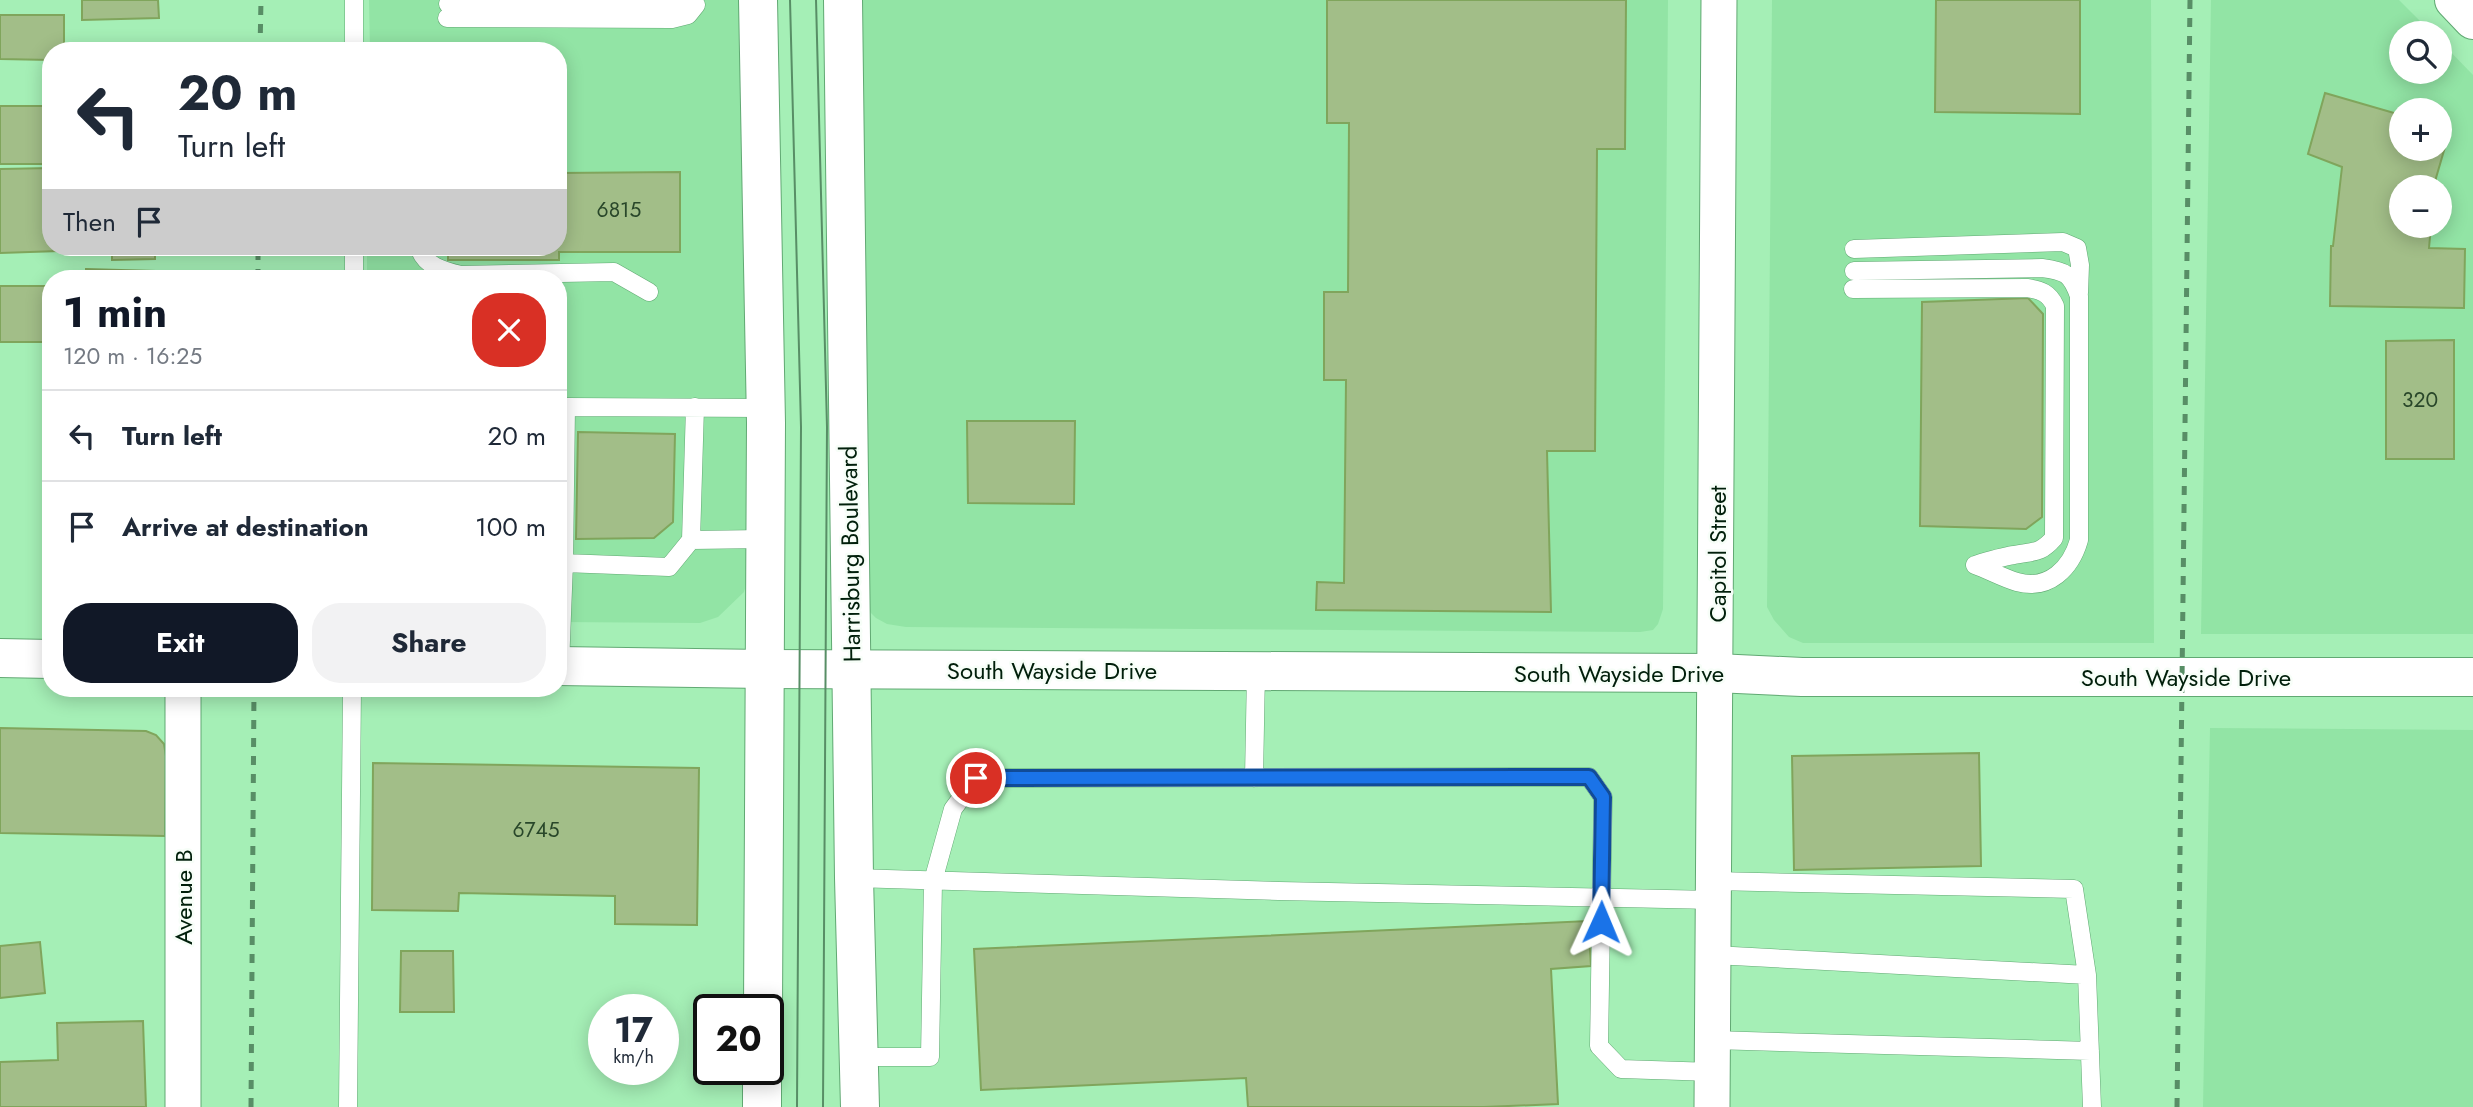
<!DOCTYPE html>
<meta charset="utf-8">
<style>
:root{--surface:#fff;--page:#f2f2f3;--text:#1f2937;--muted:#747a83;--line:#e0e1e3;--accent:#111827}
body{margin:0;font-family:Jost,sans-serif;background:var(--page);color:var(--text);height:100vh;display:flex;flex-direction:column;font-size:26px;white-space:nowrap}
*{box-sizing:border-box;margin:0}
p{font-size:23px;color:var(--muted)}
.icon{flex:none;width:38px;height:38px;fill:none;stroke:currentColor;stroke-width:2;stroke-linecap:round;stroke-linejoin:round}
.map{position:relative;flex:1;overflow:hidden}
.drawer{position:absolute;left:42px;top:270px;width:525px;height:427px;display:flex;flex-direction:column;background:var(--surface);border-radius:28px;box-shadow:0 4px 18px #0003}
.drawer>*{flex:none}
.hud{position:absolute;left:42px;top:42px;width:525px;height:214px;border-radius:28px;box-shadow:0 4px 18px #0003;background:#fff;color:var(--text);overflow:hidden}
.tools{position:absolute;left:2389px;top:21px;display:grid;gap:14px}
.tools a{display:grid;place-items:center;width:63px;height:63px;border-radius:50%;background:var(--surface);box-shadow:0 4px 18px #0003;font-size:35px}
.speed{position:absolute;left:588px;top:994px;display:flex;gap:14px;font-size:35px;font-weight:700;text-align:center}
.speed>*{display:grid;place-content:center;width:91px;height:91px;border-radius:50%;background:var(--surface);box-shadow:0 4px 18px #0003;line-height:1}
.speed small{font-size:18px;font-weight:400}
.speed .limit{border:4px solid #111;border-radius:10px;background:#fff;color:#111}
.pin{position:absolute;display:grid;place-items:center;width:60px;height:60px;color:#fff;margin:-30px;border:4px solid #fff;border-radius:50%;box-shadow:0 2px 7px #0007}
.me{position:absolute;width:77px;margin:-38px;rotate:1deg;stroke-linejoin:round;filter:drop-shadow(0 0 5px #0008)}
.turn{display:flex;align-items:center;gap:24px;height:147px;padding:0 21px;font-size:32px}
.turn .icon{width:91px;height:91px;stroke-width:2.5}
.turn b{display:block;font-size:49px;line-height:60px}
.then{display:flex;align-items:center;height:66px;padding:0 21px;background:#0003;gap:14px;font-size:26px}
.round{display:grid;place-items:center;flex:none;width:74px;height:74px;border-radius:28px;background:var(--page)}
.head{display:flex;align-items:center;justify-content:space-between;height:119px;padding:0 21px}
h1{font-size:42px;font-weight:700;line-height:52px;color:var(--accent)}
.cta{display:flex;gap:14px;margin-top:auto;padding:14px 21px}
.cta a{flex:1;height:80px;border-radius:28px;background:var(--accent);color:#fff;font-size:28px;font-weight:700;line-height:80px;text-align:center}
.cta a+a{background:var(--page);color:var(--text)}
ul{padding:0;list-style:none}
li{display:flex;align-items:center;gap:21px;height:91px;padding:0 21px;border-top:2px solid var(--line)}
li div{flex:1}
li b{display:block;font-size:26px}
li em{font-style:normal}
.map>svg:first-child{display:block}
</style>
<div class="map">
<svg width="2473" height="1107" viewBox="0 0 2473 1107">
<rect width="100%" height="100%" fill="#a5efb6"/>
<!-- built -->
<path fill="#92e4a5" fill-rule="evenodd" d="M369 0H744L749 574 744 592 718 617 700 623 558 622V278H367V247H558V51H370Z
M862 0H1668L1663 609 1658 624 1653 630 1640 632 906 627 887 624 876 618 865 607Z
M1772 0H2151L2154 643H1803L1789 637 1774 620 1767 607Z
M2211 0H2399L2432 33H2401V72H2440V41L2473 75V634H2201ZM2401 110H2440V149H2401ZM2401 187H2440V226H2401Z
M2210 728 2473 730V1107H2203Z"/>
<!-- building -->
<path fill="#a2be88" stroke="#80a55c" stroke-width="2" d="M82 0H158L159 18 82 20Z
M1327 0H1626L1625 149H1597L1595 451H1547L1551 612 1316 610 1317 582 1344 583 1346 380H1324V292H1348L1349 123H1327Z
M1936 0H2080V114L1935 112Z
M0 15H64V51H51V60L0 59Z
M2325 93 2401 115V149H2440V127L2450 130 2436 178V187H2401V226H2431L2429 248 2465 249 2464 308 2330 306 2331 246H2333L2342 167 2308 154Z
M0 106H43L44 164H0Z
M51 168V247H59V251L0 253V169Z
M680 172V252H559V260H448V247H558V173Z
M112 247H155V259L112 260Z
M86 269 155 271V278H86Z
M0 286H48V342H0Z
M2028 298 2043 314 2042 517 2026 529 1920 526 1922 302Z
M2454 340V459H2386V341Z
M967 421H1075L1074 504 968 503Z
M578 432 675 434 673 522 654 538 576 539Z
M0 728 146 731 156 735 164 744 166 756 165 836 0 833Z
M1979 753 1981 866 1794 870 1792 756Z
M373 763 699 768 697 925 615 924V896L459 893 458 911 372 910Z
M1588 921 1591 966 1551 969 1558 1104 1484 1107H1248L1246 1078 981 1090 974 949Z
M40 942 45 993 0 998V946Z
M401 951H453L454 1012H400Z
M143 1021 146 1107H0V1062L58 1060 57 1023Z"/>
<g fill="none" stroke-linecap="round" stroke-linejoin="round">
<!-- lane casing -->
<g stroke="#61a973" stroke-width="19">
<path id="lane" d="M448 4 696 5
M447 18 672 19 688 15 696 5
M354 51V0
M419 247C424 266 444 271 461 275L614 272 649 292
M1854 249 2063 242 2077 248 2080 265 2079 293
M1854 271 2042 268C2066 271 2071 274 2079 296V540C2071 568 2049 591 2017 582 2003 578 1989 570 1975 565
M354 278V247
M1853 289 2027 288C2041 290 2049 293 2055 306L2054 538C2040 554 2034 551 2014 555 2001 557 1988 561 1975 565
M691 540 695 407
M564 563 566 407 766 408
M560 666 564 563 669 567 691 540 765 539
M1254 778 1256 671
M854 878 1279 891 1714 900
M1714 881 2074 889 2087 975 2092 1107
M1714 955 2087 975
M1713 1040 2090 1051
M858 1057H930L933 881 953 809 976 778 1589 777 1603 797 1599 1046 1621 1069 1713 1072
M348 1107 352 688"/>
</g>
<!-- street casing -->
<g stroke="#61a973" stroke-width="37">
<path id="street" d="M183 688V1107
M1712 1107 1719 0"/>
</g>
<!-- secondary casing -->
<g stroke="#61a973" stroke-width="40">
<path id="secondary" d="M758 0 766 423 763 1010
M843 0 854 878 860 1107
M762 1107V1069"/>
</g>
<!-- primary casing -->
<g stroke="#61a973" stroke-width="40">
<path id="primary" d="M2454 0 2473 20
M0 658 51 659
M558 666 765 669 1716 673 1802 677H2473"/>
</g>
<!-- lane -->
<use href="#lane" stroke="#fff" stroke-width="18"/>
<!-- street -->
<use href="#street" stroke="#fff" stroke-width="35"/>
<!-- secondary -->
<use href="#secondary" stroke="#fff" stroke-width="38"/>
<!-- primary -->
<use href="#primary" stroke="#fff" stroke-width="38"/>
<!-- tram -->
<path stroke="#588e66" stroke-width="2" d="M790 0 801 427 797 1107
M816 0 827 427 823 1107"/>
<!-- rail -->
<path stroke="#588e66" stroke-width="5" stroke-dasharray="9 9" stroke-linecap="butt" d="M260 51 261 0
M258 278V247
M251 1107 254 688
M2177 1107 2190 0"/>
</g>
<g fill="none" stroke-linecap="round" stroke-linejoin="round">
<!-- route casing -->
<g stroke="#114b97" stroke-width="18">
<path id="route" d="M976 778 1589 777 1603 797 1601 922"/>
</g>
<!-- route -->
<use href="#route" stroke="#1a73e8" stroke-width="12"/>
</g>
<g text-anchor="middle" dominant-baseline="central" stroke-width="5" stroke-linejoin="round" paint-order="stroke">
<!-- number labels -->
<g font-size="21" fill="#29472a">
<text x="619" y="210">6815</text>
<text x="2420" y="400">320</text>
<text x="536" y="830">6745</text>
</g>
<!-- street labels -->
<g font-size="24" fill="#011f0b" stroke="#f7fef8">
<text transform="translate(850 554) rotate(-91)">Harrisburg Boulevard</text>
<text transform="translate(1717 554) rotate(-90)">Capitol Street</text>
<text x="1052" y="670">South Wayside Drive</text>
<text x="1619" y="673">South Wayside Drive</text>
<text x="2186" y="677">South Wayside Drive</text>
<text transform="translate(183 897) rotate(-90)">Avenue B</text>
</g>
</g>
</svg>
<div class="tools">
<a><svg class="icon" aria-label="search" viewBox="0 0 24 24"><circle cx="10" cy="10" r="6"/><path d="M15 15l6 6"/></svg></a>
<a>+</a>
<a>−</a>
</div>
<div class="speed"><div>17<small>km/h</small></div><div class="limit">20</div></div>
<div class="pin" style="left:976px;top:778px;background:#d93025"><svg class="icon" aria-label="arrive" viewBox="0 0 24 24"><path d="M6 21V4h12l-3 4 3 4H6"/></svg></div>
<svg class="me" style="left:1601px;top:922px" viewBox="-20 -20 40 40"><path d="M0-17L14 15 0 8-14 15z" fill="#1a73e8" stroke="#fff" stroke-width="4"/></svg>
<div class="hud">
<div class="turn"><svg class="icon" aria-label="left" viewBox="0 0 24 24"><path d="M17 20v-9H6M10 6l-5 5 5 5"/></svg><div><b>20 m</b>Turn left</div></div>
<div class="then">Then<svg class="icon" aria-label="arrive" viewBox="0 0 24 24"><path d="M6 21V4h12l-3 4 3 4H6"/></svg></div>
</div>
<section class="drawer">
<div class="head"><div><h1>1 min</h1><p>120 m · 16:25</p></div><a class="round" style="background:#d93025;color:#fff"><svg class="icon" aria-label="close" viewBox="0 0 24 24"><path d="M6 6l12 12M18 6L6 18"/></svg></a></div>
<ul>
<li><svg class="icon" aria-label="left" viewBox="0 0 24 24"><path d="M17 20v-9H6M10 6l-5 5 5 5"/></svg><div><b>Turn left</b></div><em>20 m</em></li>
<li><svg class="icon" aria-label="arrive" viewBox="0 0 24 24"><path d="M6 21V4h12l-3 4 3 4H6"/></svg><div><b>Arrive at destination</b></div><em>100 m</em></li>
</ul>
<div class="cta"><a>Exit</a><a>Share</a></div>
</section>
</div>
